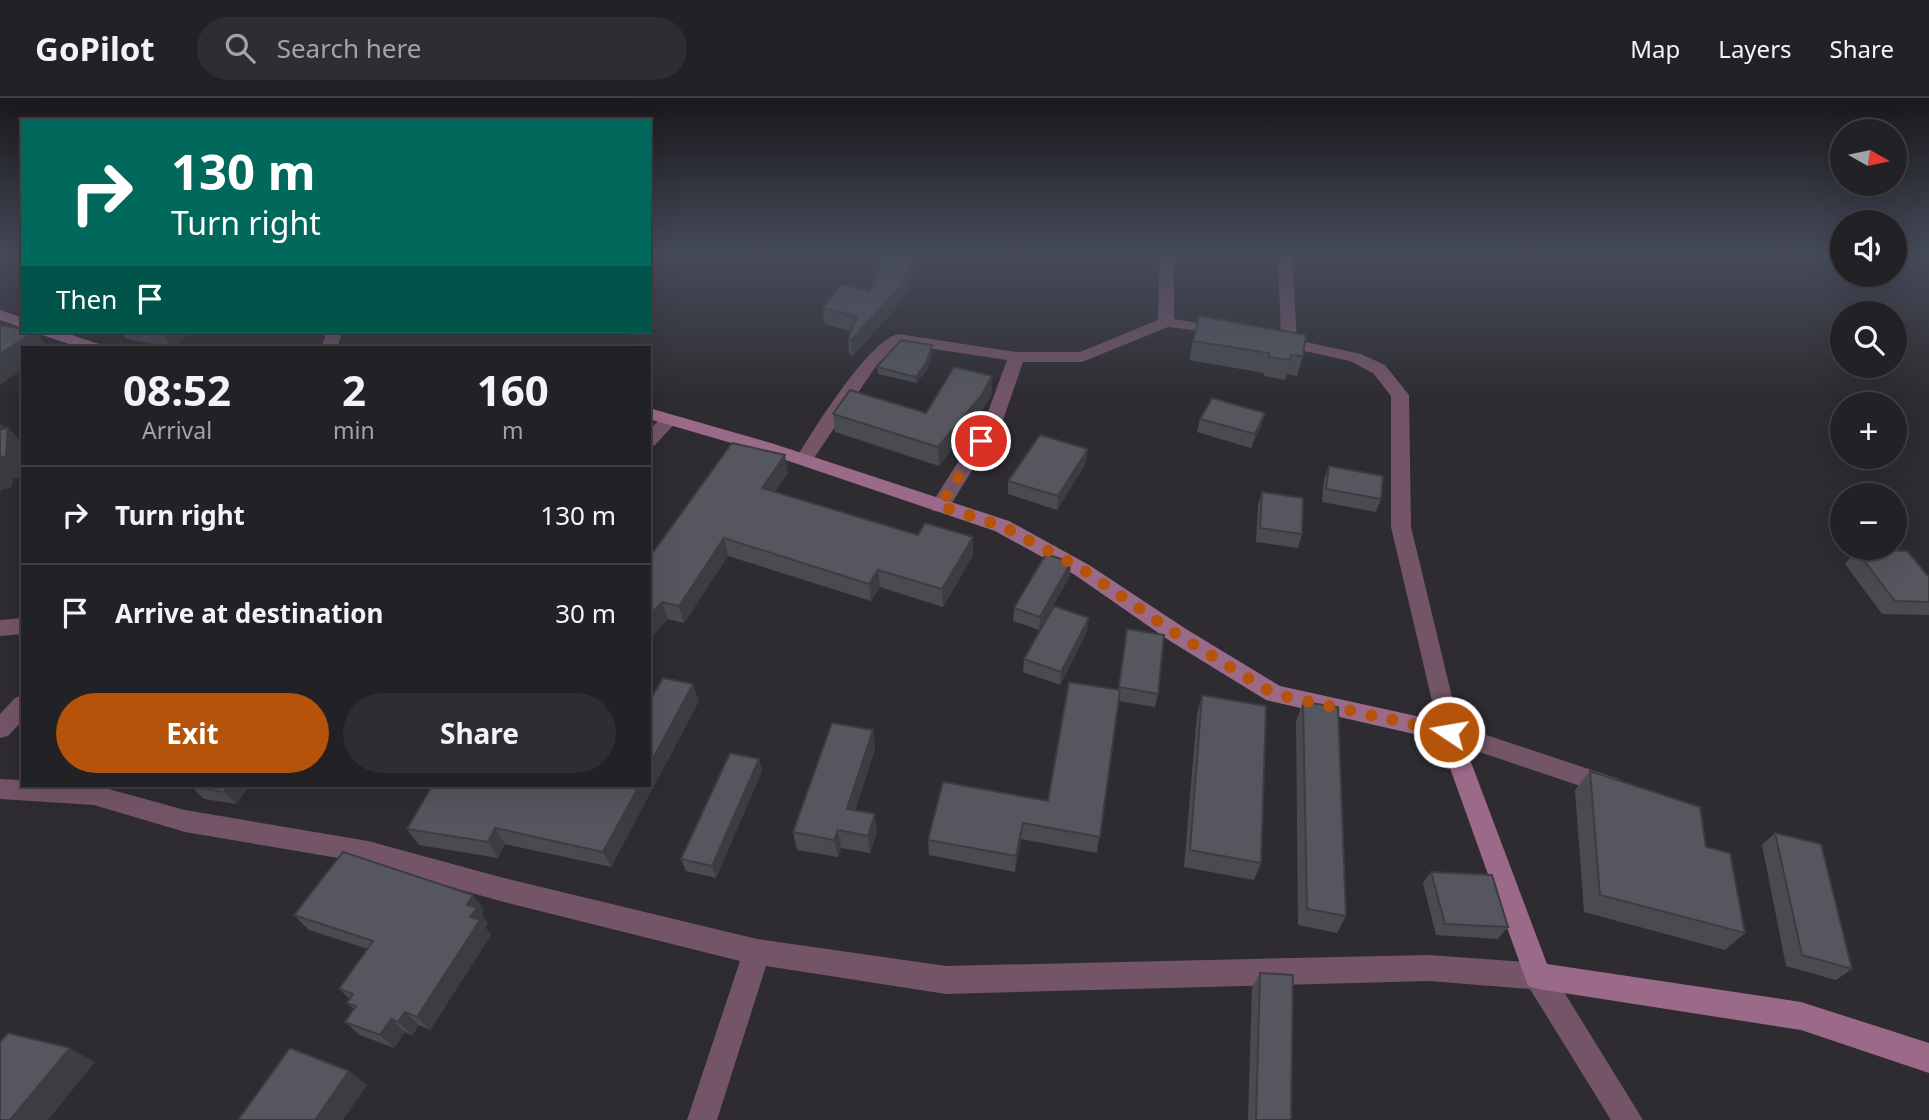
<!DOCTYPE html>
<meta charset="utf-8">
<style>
:root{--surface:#222125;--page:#2e2e32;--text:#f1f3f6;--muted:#a2a3a7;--line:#3f3e42;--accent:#b45309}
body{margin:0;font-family:"Noto Sans",sans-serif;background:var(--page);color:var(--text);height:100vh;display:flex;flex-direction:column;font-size:26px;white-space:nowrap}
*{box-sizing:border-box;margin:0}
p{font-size:23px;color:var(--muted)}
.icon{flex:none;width:38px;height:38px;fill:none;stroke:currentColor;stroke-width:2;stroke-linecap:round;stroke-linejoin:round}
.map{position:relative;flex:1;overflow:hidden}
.details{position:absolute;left:21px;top:248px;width:630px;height:441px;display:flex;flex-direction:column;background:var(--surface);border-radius:0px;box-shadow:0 7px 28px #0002,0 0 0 2px var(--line)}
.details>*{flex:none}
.hud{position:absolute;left:21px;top:21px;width:630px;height:214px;border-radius:0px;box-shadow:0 7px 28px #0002,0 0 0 2px var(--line);background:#00695c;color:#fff;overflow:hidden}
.needle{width:46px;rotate:99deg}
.controls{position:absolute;left:1830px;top:21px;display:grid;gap:14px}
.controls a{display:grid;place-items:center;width:77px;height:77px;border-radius:50%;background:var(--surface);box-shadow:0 7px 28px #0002,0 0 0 2px var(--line);font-size:35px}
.pin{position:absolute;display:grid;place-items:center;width:60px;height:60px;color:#fff;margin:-30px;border:4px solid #fff;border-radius:50%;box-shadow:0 2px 7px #0007}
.me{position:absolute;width:77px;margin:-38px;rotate:282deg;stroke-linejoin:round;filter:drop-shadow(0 0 5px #0008)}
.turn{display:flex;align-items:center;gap:24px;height:147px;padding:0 35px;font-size:32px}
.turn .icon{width:91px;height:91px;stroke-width:2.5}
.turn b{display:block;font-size:49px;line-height:60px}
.then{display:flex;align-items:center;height:66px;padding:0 35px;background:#0003;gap:14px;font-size:26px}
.eta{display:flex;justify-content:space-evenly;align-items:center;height:119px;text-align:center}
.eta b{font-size:42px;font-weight:700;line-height:49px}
.action{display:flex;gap:14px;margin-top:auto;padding:14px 35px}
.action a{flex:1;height:80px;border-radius:42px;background:var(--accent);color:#fff;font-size:28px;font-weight:700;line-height:80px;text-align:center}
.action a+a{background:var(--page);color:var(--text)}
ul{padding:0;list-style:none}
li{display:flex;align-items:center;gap:21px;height:98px;padding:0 35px;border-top:2px solid var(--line)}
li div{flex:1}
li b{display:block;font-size:26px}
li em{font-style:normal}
header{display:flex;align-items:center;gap:42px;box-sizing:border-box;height:98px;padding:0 35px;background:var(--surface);border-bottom:2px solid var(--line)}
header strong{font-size:33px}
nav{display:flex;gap:38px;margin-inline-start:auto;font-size:24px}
.search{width:490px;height:63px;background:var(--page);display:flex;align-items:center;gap:18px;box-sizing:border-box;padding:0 24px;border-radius:38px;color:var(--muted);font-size:26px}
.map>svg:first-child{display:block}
</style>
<header>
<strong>GoPilot</strong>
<div class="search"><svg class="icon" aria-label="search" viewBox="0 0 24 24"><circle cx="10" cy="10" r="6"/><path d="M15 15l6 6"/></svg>Search here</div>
<nav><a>Map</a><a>Layers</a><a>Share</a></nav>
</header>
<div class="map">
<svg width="1929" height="1022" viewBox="0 0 1929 1022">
<rect width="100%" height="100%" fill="#2e2c31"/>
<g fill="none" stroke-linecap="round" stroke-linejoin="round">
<!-- street -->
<path fill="#745568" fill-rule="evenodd" d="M1160 158H1174V221L1228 230 1230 233 1228 236 1168 229 1082 264H1023L1003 322 947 413H933L930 408 985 322 1007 262 901 246 878 265 810 366 804 368 795 362C813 333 867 244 898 236L1016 254H1080L1158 222Z
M1278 158H1292L1297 242 1361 256 1385 267 1409 297 1411 429 1459 628 1619 681 1622 688 1619 695 1610 698 1441 641 1391 429V298L1373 275 1350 263 1272 246 1270 243 1272 240 1281 239Z
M327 233H343L337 250H321Z
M670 316 679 321 655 347 649 349V332L664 317Z
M23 520V536L0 538V522Z
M23 597V622L8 638 0 640V616L15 600Z
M0 681 23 682V688H98L185 712 368 743 500 779 757 841 946 868 1429 857 1538 865 1548 868 1643 1022H1611L1530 891 1429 883 946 896 766 868 717 1022H687L740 863 500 803 368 765 185 734 94 707 0 701Z"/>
<!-- secondary -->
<path fill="#9b6a88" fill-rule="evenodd" d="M0 212 23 220V230L0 222Z
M37 233H60L102 247 104 250H81L39 236Z
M649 310 771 345 1009 423 1089 467 1186 531 1280 588 1457 627 1547 866 1801 904 1929 945V975L1801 932 1538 891 1528 888 1440 642 1266 602 1170 543 1075 477 995 433 759 353 649 321Z"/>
</g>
<!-- wall -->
<path fill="#4a4b51" d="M884 158H919L902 203 853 258 849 255 848 240 851 233 824 226 823 210 869 193Z
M946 158H984V160Z
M121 233H194L172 249 126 241Z
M1193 243 1303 258 1297 278 1287 276 1285 282 1264 278V275L1189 262Z
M932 247V253L927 272 916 285 878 276 877 269Z
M992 296 980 316 939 368 835 334 833 316 926 315Z
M1265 315 1261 328 1251 350 1197 334 1200 321Z
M1086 365 1057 412 1008 396V383Z
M1329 368 1381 401 1376 414 1322 404 1324 381Z
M788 375 774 394 918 437 973 439V457L943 509 880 489 871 503 728 458 684 525 668 521 649 542V460Z
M1262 394 1302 436 1298 450 1256 444 1258 407Z
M1856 452 1929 479V517L1882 516 1845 466Z
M1070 478 1039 532 1013 523 1014 510Z
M1087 533 1060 587 1023 574 1024 561Z
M1125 544 1158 596 1155 609 1118 603 1097 755 1021 741 1015 774 929 757 928 742 1048 703 1118 592Z
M1202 597 1261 765 1254 782 1184 769 1197 616Z
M699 603 611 769 505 746 498 760 419 747 407 731 649 688Z
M1303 604 1346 818 1337 835 1298 827 1296 623Z
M873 632 875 651 855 712 877 734 870 755 841 750 838 759 797 752 793 734Z
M759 661 762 673 716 780 686 773 681 761Z
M1590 673 1706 749 1745 835 1725 852 1584 814 1575 692Z
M249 688 236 706 204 701 192 689Z
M1775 735 1852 871 1836 882 1786 868 1762 747Z
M1431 774 1508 829 1498 841 1436 837 1423 785Z
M484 812 481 816 488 825 485 829 491 837 430 932 419 927 412 937 405 934 394 950 360 937 345 924 354 911 347 905 350 901 339 891 368 851 309 832 294 817Z
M1260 875 1291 1022H1248L1252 890Z"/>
<!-- shaded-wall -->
<path fill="#3c3d42" d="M913 158H919L902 203 853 258 851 242Z
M35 233 48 250H23V271L0 287V256Z
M161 233H194L172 249Z
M932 247V253L927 272 916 285V279Z
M992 278V296L980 316 939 368 938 349Z
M1265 315 1261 328 1251 350 1255 336Z
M0 325 8 334V329L23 346V378L13 381 12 389 1 392 0 398Z
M1088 351 1086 365 1057 412 1058 398Z
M785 357 788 375 765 408 762 390Z
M973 439V457L943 509 942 491Z
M724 440 728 458 684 525 679 508Z
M1071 464 1070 478 1039 532 1040 519Z
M878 472 880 489 871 503 869 486Z
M662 504 668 521 649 542V518Z
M1089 520 1087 533 1060 587 1061 574Z
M693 586 699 603 611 769 603 754 639 688H649V668Z
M873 632 875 651 850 729 847 711Z
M759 661 762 673 716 780 712 768Z
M228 688H249L236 706 224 694Z
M875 716 877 734 870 755 868 738Z
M1023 725 1021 741 1015 774 1016 758Z
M495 730 505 746 498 760 488 744Z
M838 732 841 750 838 759 834 742Z
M473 797 484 812 481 816 488 825 485 829 491 837 430 932 417 919 470 819 467 807Z
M405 914 419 927 412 937 398 924Z
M391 921 405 934 394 950 380 937Z
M70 950 95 964 48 1022H10Z
M349 973 367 987 343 1022H315Z"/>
<!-- building -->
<path fill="#56575e" stroke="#3c3d42" stroke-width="2" d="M884 158H913L901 188 851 242 848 240 857 219 823 210 841 186 869 193Z
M1199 218 1306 237 1303 258 1291 257 1290 262 1269 259V255L1193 243Z
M0 227 23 231V233H35L0 256Z
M901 242 932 247 926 265 916 279 877 269Z
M954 269 992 278 981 298 938 349 833 316 850 292 926 315Z
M1212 300 1265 315 1255 336 1200 321Z
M8 329 6 358 0 360V332Z
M1040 337 1088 351 1058 398 1008 383Z
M732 345 785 357 762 390 918 437 925 425 973 439 942 491 878 472 869 486 724 440 679 508 662 504 649 518V460Z
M1329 368 1383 378 1381 401 1326 391Z
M1262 394 1303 400 1302 436 1260 430Z
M1856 452 1907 453 1929 479V504L1895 503Z
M1046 456 1071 464 1040 519 1014 510Z
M1054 508 1089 520 1061 574 1024 561Z
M1127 531 1164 537 1158 596 1119 589Z
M663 580 693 586 649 668V604Z
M1069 584 1120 592 1100 739 1023 725 1016 758 928 742 943 684 1048 703Z
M1202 597 1266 608 1261 765 1190 752Z
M1303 604 1338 609 1346 818 1307 811Z
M832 625 873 632 847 711 875 716 868 738 838 732 834 742 793 734Z
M730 655 759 661 712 768 681 761Z
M1590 673 1700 709 1706 749 1730 755 1745 835 1600 797Z
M193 688H228L224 694 192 689Z
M432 688H639L603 754 495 730 488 744 407 731Z
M1775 735 1821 746 1852 871 1802 857Z
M343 754 473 797 467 807 477 810 470 819 480 822 417 919 405 914 398 924 391 921 380 937 345 924 356 908 347 905 353 896 339 891 373 843 294 817Z
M1431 774 1492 777 1508 829 1445 826Z
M1260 875 1293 877 1291 1022H1256Z
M8 935 70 950 10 1022H0V944Z
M290 950 349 973 315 1022H238Z"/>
<!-- sky -->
<linearGradient id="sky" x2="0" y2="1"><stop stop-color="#19181b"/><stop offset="0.52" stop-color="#464b5a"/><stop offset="1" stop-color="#464b5a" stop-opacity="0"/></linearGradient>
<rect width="1929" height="301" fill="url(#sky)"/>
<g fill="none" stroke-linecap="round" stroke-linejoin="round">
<!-- route -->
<path stroke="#b45309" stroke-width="12" stroke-dasharray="0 21.6" d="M981 343 940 408 1002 428 1082 471 1178 537 1274 596 1449 634"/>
</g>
</svg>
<div class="controls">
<a><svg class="needle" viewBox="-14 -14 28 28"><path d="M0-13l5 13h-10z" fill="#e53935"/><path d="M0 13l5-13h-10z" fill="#a2a3a7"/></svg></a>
<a><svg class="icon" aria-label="sound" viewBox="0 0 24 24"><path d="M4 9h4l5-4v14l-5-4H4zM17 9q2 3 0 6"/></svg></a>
<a><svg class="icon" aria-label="search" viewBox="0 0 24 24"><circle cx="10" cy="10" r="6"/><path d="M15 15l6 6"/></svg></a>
<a>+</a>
<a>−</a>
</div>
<div class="pin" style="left:981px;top:343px;background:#d93025"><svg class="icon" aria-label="arrive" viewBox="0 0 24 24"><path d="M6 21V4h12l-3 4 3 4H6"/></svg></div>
<svg class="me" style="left:1449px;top:634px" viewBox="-20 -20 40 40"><circle r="17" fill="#b45309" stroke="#fff" stroke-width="3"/><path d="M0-11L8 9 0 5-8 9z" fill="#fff"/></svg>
<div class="hud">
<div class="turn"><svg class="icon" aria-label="right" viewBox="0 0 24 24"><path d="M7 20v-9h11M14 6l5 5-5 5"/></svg><div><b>130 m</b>Turn right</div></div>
<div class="then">Then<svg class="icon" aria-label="arrive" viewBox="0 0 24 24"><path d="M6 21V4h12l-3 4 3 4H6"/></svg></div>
</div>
<section class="details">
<div class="eta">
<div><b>08:52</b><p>Arrival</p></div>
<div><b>2</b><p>min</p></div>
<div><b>160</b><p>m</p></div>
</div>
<ul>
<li><svg class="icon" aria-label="right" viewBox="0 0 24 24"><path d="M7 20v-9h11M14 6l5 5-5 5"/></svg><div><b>Turn right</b></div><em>130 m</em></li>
<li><svg class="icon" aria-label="arrive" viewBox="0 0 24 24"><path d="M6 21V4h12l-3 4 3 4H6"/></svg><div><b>Arrive at destination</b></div><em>30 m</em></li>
</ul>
<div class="action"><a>Exit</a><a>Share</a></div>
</section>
</div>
